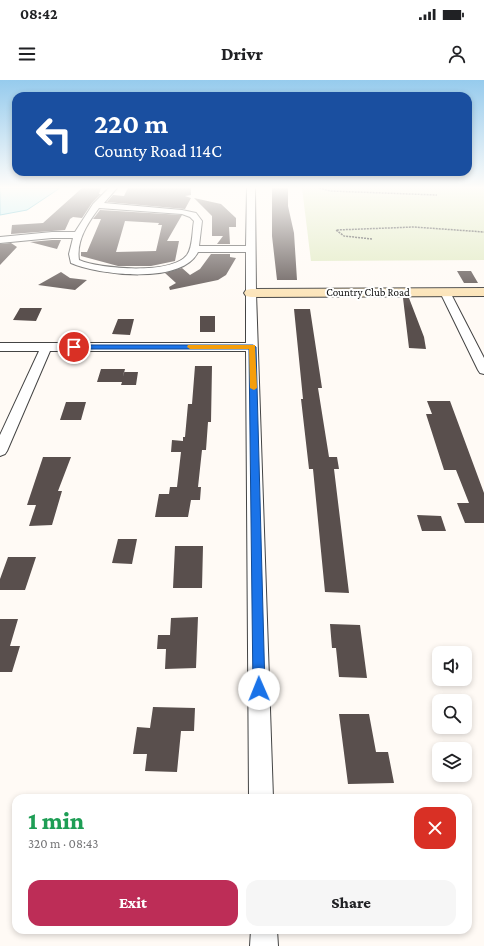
<!DOCTYPE html>
<meta charset="utf-8">
<style>
:root{--surface:#fff;--page:#f6f6f6;--text:#202124;--muted:#757577;--accent:#bd2d57}
body{margin:0;font-family:"Crimson Pro",serif;background:var(--page);color:var(--text);height:100vh;display:flex;flex-direction:column;font-size:15px;white-space:nowrap}
*{box-sizing:border-box;margin:0}
p{font-size:13px;color:var(--muted)}
.icon{flex:none;width:22px;height:22px;fill:none;stroke:currentColor;stroke-width:2;stroke-linecap:round;stroke-linejoin:round}
.map{position:relative;flex:1;overflow:hidden}
.details{position:absolute;left:12px;top:714px;width:460px;height:140px;display:flex;flex-direction:column;background:var(--surface);border-radius:12px;box-shadow:0 2px 6px #0003}
.details>*{flex:none}
.banner{position:absolute;left:12px;top:12px;width:460px;height:84px;border-radius:12px;box-shadow:0 2px 6px #0003;background:#1a4fa0;color:#fff;overflow:hidden}
.buttons{position:absolute;left:432px;top:566px;display:grid;gap:8px}
.buttons a{display:grid;place-items:center;width:40px;height:40px;border-radius:8px;background:var(--surface);box-shadow:0 2px 6px #0003;font-size:20px}
.pin{position:absolute;display:grid;place-items:center;width:34px;height:34px;color:#fff;margin:-17px;border:2px solid #fff;border-radius:50%;box-shadow:0 1px 4px #0007}
.me{position:absolute;width:44px;margin:-22px;rotate:359deg;stroke-linejoin:round;filter:drop-shadow(0 0 3px #0008)}
.turn{display:flex;align-items:center;gap:14px;height:84px;padding:0 16px;font-size:18px}
.turn .icon{width:52px;height:52px;stroke-width:2.5}
.turn b{display:block;font-size:28px;line-height:34px}
.round{display:grid;place-items:center;flex:none;width:42px;height:42px;border-radius:12px;background:var(--page)}
.head{display:flex;align-items:center;justify-content:space-between;height:68px;padding:0 16px}
h1{font-size:24px;font-weight:800;line-height:30px;color:#1e9e55}
.primary-button{display:flex;gap:8px;margin-top:auto;padding:8px 16px}
.primary-button a{flex:1;height:46px;border-radius:12px;background:var(--accent);color:#fff;font-size:16px;font-weight:800;line-height:46px;text-align:center}
.primary-button a+a{background:var(--page);color:var(--text)}
.status{display:flex;justify-content:space-between;align-items:center;height:28px;padding:0 20px;background:var(--surface);direction:ltr}
.status svg{height:11px;fill:currentColor}
header{display:flex;justify-content:space-between;align-items:center;height:52px;padding:0 16px;background:var(--surface);font-size:18px;font-weight:800}
.map>svg:first-child{display:block}
</style>
<div class="status"><b>08:42</b><svg viewBox="0 0 49 12"><path d="M0 12V9h3v3zM5 12V6h3v6zM10 12V3h3v9zM15 12V0h3v12zM26 1h20v11H26zM47 4h2v5h-2z"/></svg></div>
<header><svg class="icon" aria-label="menu" viewBox="0 0 24 24"><path d="M4 6h16M4 12h16M4 18h16"/></svg>Drivr<svg class="icon" aria-label="person" viewBox="0 0 24 24"><circle cx="12" cy="8" r="4"/><path d="M4 21q1-7 8-7t8 7"/></svg></header>
<div class="map">
<svg width="484" height="866" viewBox="0 0 484 866">
<rect width="100%" height="100%" fill="#fffaf5"/>
<!-- green -->
<path fill="#dfe9bf" d="M302 108H484V180L311 181Z"/>
<!-- water -->
<path fill="#bbedf4" stroke="#45b4c9" d="M0 108H60L27 130 0 135Z"/>
<!-- building -->
<path fill="#594f4d" fill-rule="evenodd" d="M82 108H101L99 114H101L92 123 82 138 73 137 70 139 65 150 11 154 12 145 43 143Z
M128 108H191V115L185 116 191 118 185 129 107 122 113 115 124 116Z
M272 108H288V126L294 153 297 200H277L272 156Z
M194 118 221 124 236 138V147H229L230 164H217L223 156H212V136Z
M100 130 182 135 167 161H179L175 181 151 186H118L81 176V172H87L101 139H93ZM125 141 159 143 158 145H162L156 171 116 172Z
M52 160H61L57 169 30 162Z
M11 163 17 167 0 185V164Z
M211 174H230V177L236 178 226 195 218 200 170 210 169 207 176 203 165 193 182 188 190 195 200 189Z
M457 191H471L478 203H464Z
M61 192 70 198 87 200 75 210 38 205Z
M403 218H409L424 257 426 269 409 268Z
M20 228H42L36 241 13 240Z
M294 229H310L322 308H318L329 377H337L339 389H334L349 513 325 512 313 389H309L301 319H303Z
M200 236H215V252H200Z
M118 239H134L130 255 112 254Z
M195 286H212L211 342H208L206 370H202L198 407H201L200 420H191L188 437H155L159 414H169L170 407H177L181 372H171L172 360 183 361V357H185L188 324H192Z
M101 289H125L123 297 124 292H138L136 305H121L122 302H97Z
M427 321H450L484 413V443H465L457 423H469L456 390H444L426 334H432Z
M66 322H86L81 340H60Z
M43 377H71L58 411H62L52 445 29 446 36 425H27Z
M417 435 441 436 446 451H422Z
M118 459H137L132 484 112 483Z
M175 466H203L202 508H173Z
M8 477H36L25 510H0V499Z
M198 537 196 588 165 589 166 569H157L158 555H170L171 538Z
M0 539H18L10 566H20L12 592H0Z
M330 544 360 545 367 598 339 597 336 568H332Z
M153 627 195 628 194 651H181L177 692 145 691 147 674H133L137 647 150 648Z
M339 634H369L376 672H388L394 703 348 704Z"/>
<g fill="none" stroke-linecap="round" stroke-linejoin="round">
<!-- street casing -->
<g stroke="#444" stroke-width="2">
<path id="street" d="M109 108H117L104 123 182 130 196 133 202 141 199 166H246L247 108H255L256 213 273 718H249L246 271H50L7 371 5 374 0 376V355L39 271H0V263H246V172H198C182 205 98 195 71 183L69 174 73 158H52L0 163V157L52 152H75L93 124ZM99 128 182 134 190 137 194 141C192 151 193 167 187 175 171 195 100 189 79 180 76 160 88 143 99 128Z
M445 209 450 212 484 278V294L480 293 478 290 440 212Z
M251 850H277L278 866H250Z"/>
</g>
<!-- secondary casing -->
<g stroke="#333" stroke-width="2">
<path id="secondary" d="M484 208V216L251 217 246 216 244 213 246 210 251 209Z"/>
</g>
<!-- path -->
<path stroke="#333" stroke-width="1.5" stroke-dasharray="2 1" stroke-linecap="butt" d="M319 108 331 111 437 115
M372 159 344 156 336 150 414 147 484 152"/>
<!-- street -->
<use href="#street" fill="#fff" fill-rule="evenodd"/>
<!-- secondary -->
<use href="#secondary" fill="#fce2b3" fill-rule="evenodd"/>
</g>
<!-- sky -->
<linearGradient id="sky" x2="0" y2="1"><stop stop-color="#96cbed"/><stop offset="0.47" stop-color="#fffdfa"/><stop offset="1" stop-color="#fffdfa" stop-opacity="0"/></linearGradient>
<rect width="484" height="229" fill="url(#sky)"/>
<!-- route -->
<path fill="#1a73e8" stroke="#114b97" d="M72 265H253L256 267 265 609 263 613 259 614 255 613 253 609 249 269H74L71 267Z"/>
<!-- slow -->
<path fill="#f59e0b" d="M188 265H255L257 308 254 310 250 308 249 269H190L187 267Z"/>
<g text-anchor="middle" dominant-baseline="central" stroke-width="4" stroke-linejoin="round" paint-order="stroke">
<!-- far-street labels -->
<g font-size="11" fill="#111" stroke="#fff">
<text x="368" y="212">Country Club Road</text>
</g>
</g>
</svg>
<div class="buttons">
<a><svg class="icon" aria-label="sound" viewBox="0 0 24 24"><path d="M4 9h4l5-4v14l-5-4H4zM17 9q2 3 0 6"/></svg></a>
<a><svg class="icon" aria-label="search" viewBox="0 0 24 24"><circle cx="10" cy="10" r="6"/><path d="M15 15l6 6"/></svg></a>
<a><svg class="icon" aria-label="layers" viewBox="0 0 24 24"><path d="M12 4l9 5-9 5-9-5zM3 14l9 5 9-5"/></svg></a>
</div>
<div class="pin" style="left:74px;top:267px;background:#d93025"><svg class="icon" aria-label="arrive" viewBox="0 0 24 24"><path d="M6 21V4h12l-3 4 3 4H6"/></svg></div>
<svg class="me" style="left:259px;top:609px" viewBox="-20 -20 40 40"><circle r="19" fill="#fff"/><path d="M0-13L10 11 0 6-10 11z" fill="#1a73e8"/></svg>
<div class="banner">
<div class="turn"><svg class="icon" aria-label="left" viewBox="0 0 24 24"><path d="M17 20v-9H6M10 6l-5 5 5 5"/></svg><div><b>220 m</b>County Road 114C</div></div>
</div>
<section class="details">
<div class="head"><div><h1>1 min</h1><p>320 m · 08:43</p></div><a class="round" style="background:#d93025;color:#fff"><svg class="icon" aria-label="close" viewBox="0 0 24 24"><path d="M6 6l12 12M18 6L6 18"/></svg></a></div>
<div class="primary-button"><a>Exit</a><a>Share</a></div>
</section>
</div>
